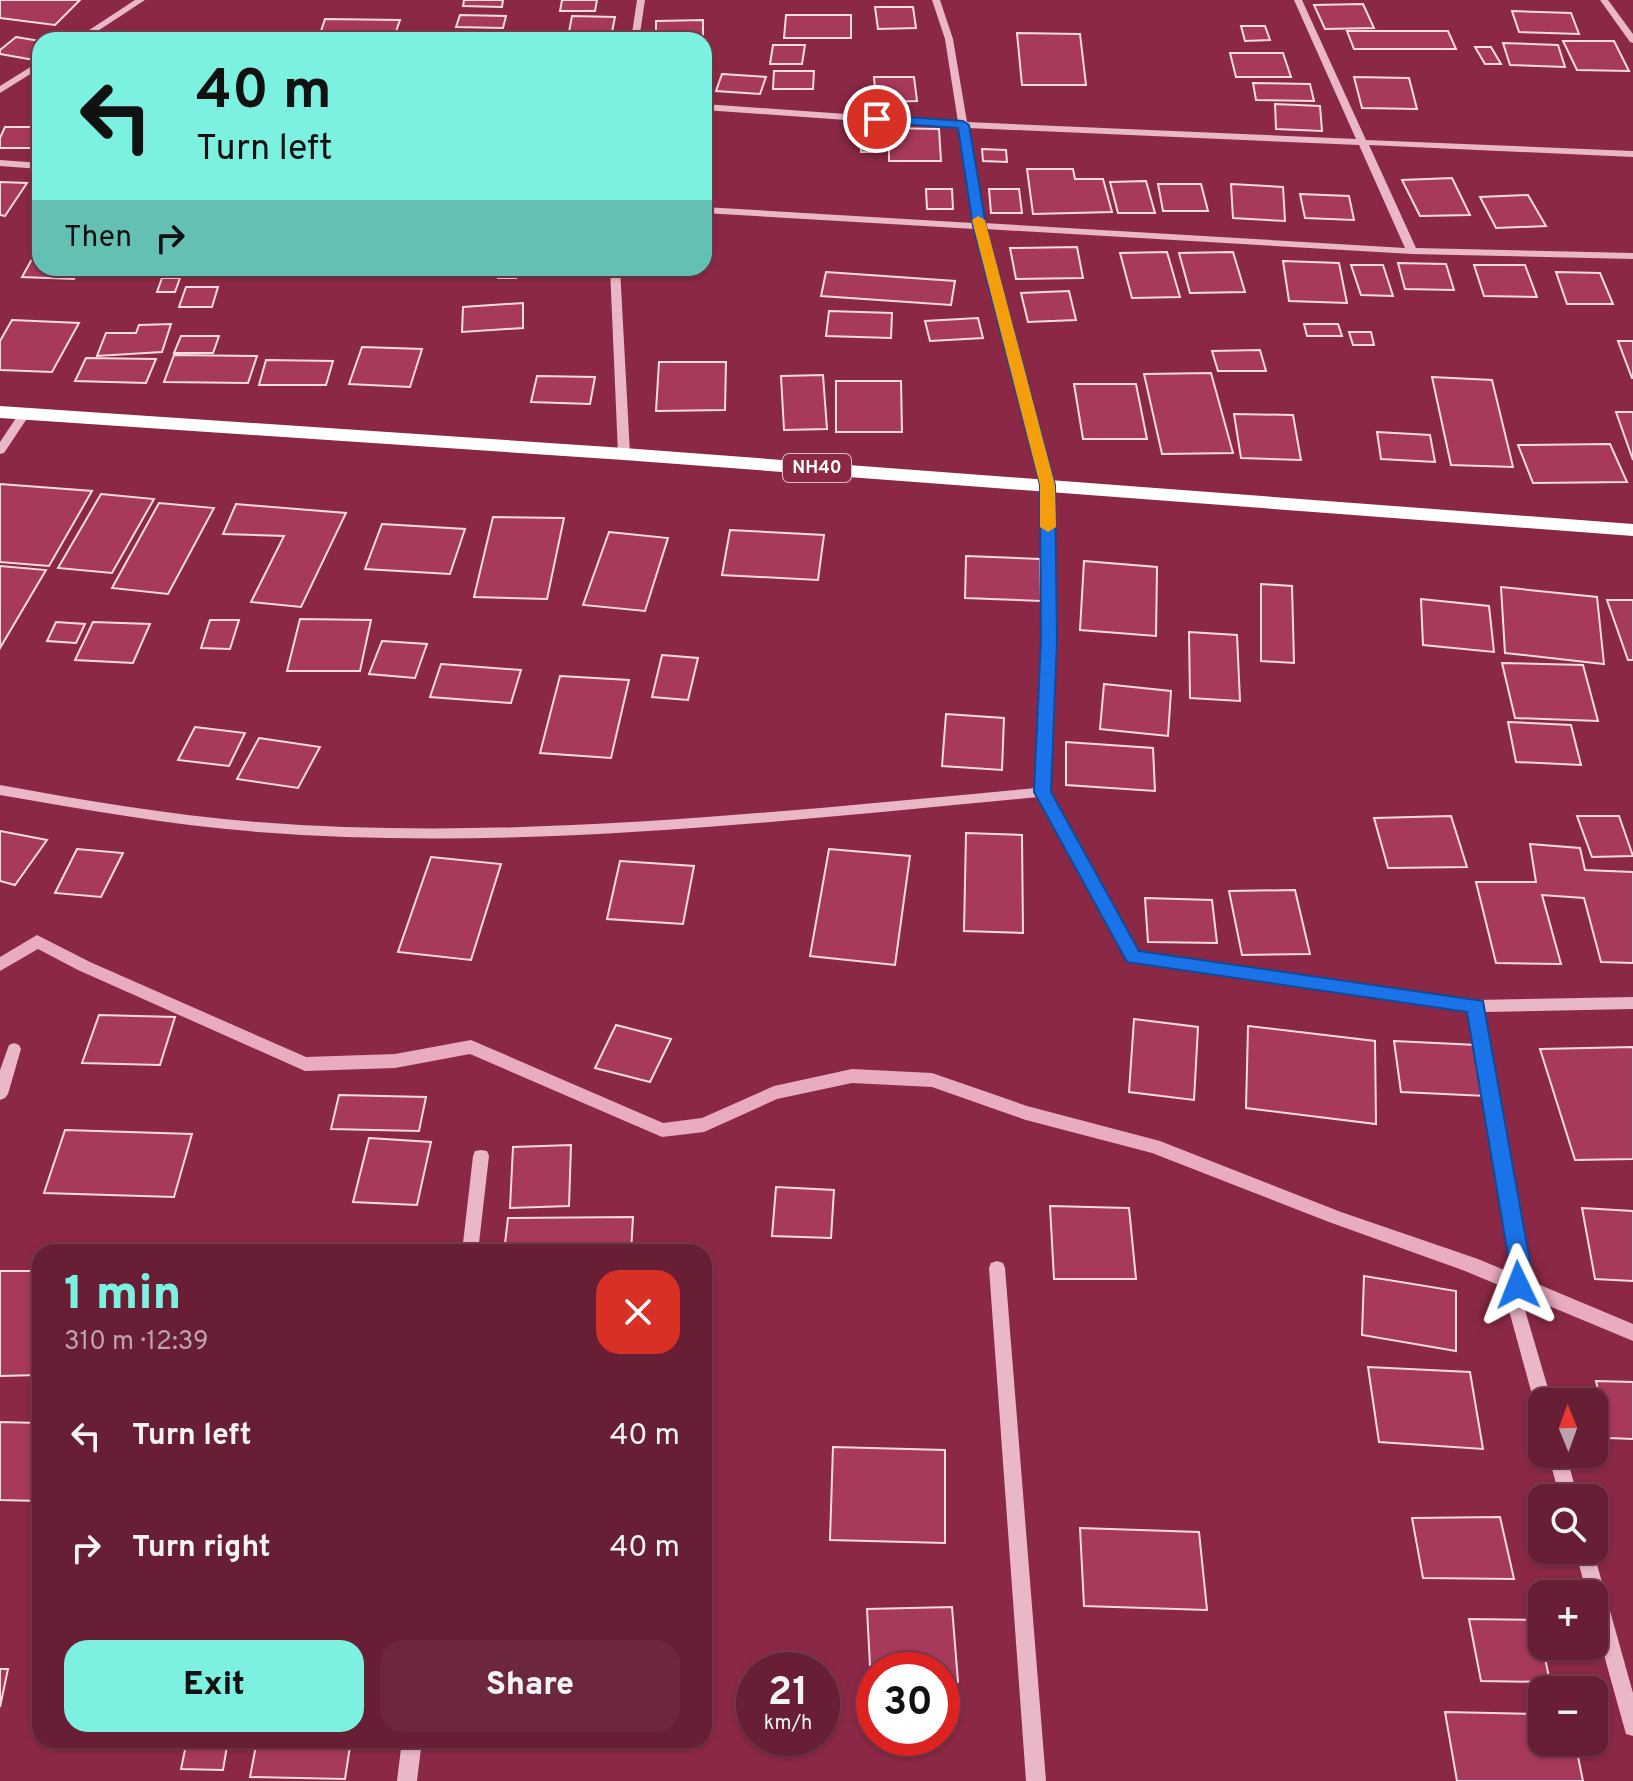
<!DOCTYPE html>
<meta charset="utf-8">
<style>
:root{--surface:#681e34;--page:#6d273c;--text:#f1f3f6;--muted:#bda2ac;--line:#7b3c4f;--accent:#7df1e0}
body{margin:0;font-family:Overpass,sans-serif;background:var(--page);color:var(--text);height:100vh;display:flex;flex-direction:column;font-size:30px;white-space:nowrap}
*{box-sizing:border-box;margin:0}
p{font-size:26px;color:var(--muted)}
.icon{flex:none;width:44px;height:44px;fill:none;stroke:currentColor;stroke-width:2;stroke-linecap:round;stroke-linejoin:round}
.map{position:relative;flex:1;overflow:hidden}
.details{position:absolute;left:32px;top:1244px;width:680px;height:504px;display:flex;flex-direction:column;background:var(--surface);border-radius:24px;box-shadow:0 2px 6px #0004,0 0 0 2px var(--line)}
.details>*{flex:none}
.banner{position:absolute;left:32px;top:32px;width:680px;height:244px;border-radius:24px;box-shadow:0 2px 6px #0004,0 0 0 2px var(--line);background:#7df1e0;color:#111;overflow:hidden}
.needle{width:52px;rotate:359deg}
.tools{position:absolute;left:1528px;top:1388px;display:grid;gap:16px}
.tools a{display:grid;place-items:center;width:80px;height:80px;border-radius:16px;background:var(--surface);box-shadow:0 2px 6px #0004,0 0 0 2px var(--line);font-size:40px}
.speed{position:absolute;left:736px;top:1652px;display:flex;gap:16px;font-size:40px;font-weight:700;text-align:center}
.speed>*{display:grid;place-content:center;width:104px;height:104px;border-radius:50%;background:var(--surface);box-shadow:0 2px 6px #0004,0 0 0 2px var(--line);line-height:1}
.speed small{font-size:20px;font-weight:400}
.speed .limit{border:12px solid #d22;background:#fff;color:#111}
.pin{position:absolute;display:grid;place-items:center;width:68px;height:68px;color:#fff;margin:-34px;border:4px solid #fff;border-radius:50%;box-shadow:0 2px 8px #0007}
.me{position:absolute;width:88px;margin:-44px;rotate:358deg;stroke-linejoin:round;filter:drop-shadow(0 0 6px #0008)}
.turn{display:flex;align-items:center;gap:28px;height:168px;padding:0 32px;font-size:36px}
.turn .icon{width:104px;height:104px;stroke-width:2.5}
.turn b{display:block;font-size:56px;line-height:68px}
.then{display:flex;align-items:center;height:76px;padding:0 32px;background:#0003;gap:16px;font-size:30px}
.round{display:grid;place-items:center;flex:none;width:84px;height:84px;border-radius:24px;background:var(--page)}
.summary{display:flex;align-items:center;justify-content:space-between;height:136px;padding:0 32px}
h1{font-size:48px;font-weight:800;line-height:60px;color:var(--accent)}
.cta{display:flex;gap:16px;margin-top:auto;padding:16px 32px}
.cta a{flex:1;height:92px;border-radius:24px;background:var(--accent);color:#111;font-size:32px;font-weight:800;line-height:92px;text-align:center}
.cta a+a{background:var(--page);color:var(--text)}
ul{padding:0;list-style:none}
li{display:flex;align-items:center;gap:24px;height:112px;padding:0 32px}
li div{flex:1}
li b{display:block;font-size:30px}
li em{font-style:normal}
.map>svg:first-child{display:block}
</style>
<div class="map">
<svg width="1633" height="1781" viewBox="0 0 1633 1781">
<rect width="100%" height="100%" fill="#8a2845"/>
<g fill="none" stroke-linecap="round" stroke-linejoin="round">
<!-- stream -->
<path fill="#e9abbf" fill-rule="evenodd" d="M37 935 90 962 306 1057 395 1054 471 1040 663 1123 702 1118 774 1086 852 1069 932 1073 1027 1106 1160 1141 1341 1212 1478 1259 1633 1324V1341L1465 1271 1329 1222 1152 1153 1026 1120 932 1087 852 1083 777 1099 704 1132 662 1137 470 1054 395 1068 305 1071 78 970 38 949 0 971V957Z"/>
</g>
<!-- building -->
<path fill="#a7395a" stroke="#f7dbe3" stroke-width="2" d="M0 0H80L55 25 0 18Z
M464 0H503L502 7 463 6Z
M562 0H597L595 11H560Z
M1363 4 1374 28 1325 29 1314 5Z
M875 7H913L916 28 878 29Z
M1512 11 1571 13 1579 34 1519 32Z
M460 15 506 16 503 28 456 27Z
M786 15H851V38H784Z
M572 16 615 17 612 32H569Z
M325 19 400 20 393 40H318Z
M703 20V40H656V21Z
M1241 26H1265L1270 40 1245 41Z
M1347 31H1448L1456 49H1354Z
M450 32 510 33 508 40H448Z
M1017 33 1080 34 1086 85H1022Z
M16 37 40 41V61L0 54V50Z
M1563 41H1614L1629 71 1577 70Z
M1503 43 1558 45 1565 67 1510 65Z
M773 45H805L802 64H770Z
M1475 47H1491L1501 64H1485Z
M1230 53H1283L1291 77H1236Z
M704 71H713L711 93H704Z
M774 71H814L813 89H773Z
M722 74 766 77 760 94 716 91Z
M874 77H914L917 101 876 102Z
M1354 77 1409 78 1417 109 1362 108Z
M1253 83 1310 84 1314 101 1256 100Z
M1275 104 1320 106 1322 131 1276 129Z
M5 127H40V148H0V138Z
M889 128 939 129 941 161H889Z
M861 137H875L876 152H861Z
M982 149 1006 150 1007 162 983 161Z
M1027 169H1073L1075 179H1103L1112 212 1033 214Z
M1452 178 1470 215 1420 216 1402 180Z
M1146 181 1155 213H1118L1110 182Z
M0 182 27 183 5 216 0 215Z
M1158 184H1201L1208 211H1163Z
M1231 184 1283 187 1285 221 1233 218Z
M926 189H952L953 209H927Z
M989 189H1019L1022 213H991Z
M1300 194 1349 196 1354 220 1305 218Z
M1528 195 1546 226 1496 228 1480 197Z
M1077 247 1083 278 1016 279 1010 248Z
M1167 252 1180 297 1132 298 1120 253Z
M1233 252 1245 292 1190 293 1179 253Z
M32 259H40V268H80L74 279 22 277Z
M1283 261 1339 263 1347 303 1289 301Z
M1398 263 1446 264 1454 290 1405 289Z
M1351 265H1383L1393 296 1361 295Z
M1474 265H1525L1537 297 1484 296Z
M100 268H147L143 277 97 276Z
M499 268H517L516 278H498Z
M826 272 955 281 951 305 821 296Z
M1556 272 1600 273 1613 304H1567Z
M162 278H180L175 292H157Z
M186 287H218L212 307H179Z
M1069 291 1076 320 1028 322 1021 293Z
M523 303V328L462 332 463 307Z
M829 311 892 313 891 338 826 336Z
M978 318 983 338 930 341 925 321Z
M12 320 79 323 52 372 0 370V341Z
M171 324 162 352 97 356 106 333H136L139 325Z
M1304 324H1338L1342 336H1307Z
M1349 332H1371L1374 345H1353Z
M181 336H219L213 353H174Z
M1618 341H1633V378H1632Z
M362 347 422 349 410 387 349 384Z
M1260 350 1266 371H1218L1212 351Z
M174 355 257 356 248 383 164 382Z
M86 358 156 359 146 383 75 381Z
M266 360 333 361 326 385H259Z
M659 362H726L725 410 656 411Z
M1211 373 1233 453 1162 454 1144 374Z
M823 375 827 429 784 430 781 376Z
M537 376 595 377 590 404 531 402Z
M1432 377 1492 380 1513 467 1451 465Z
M836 381H901L902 432H836Z
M1074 384H1136L1147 439H1083Z
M1616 412H1633V460Z
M1234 414 1293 415 1301 460 1241 458Z
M1377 432 1430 435 1435 462 1381 459Z
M1610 444 1627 482 1533 483 1518 445Z
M0 484 92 491 49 566 0 562Z
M101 494 154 499 112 573 58 568Z
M159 503 214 508 168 594 112 588Z
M236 504 346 513 301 607 251 602 284 536 223 534Z
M493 517 564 518 547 599 474 597Z
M382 524 465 529 450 574 365 569Z
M730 530 824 535 818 580 722 575Z
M609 532 668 538 645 611 583 605Z
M966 556 1040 559 1041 601 965 598Z
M1084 561 1157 567 1156 636 1080 630Z
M0 566 46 570 0 648Z
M1261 584 1292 586 1294 663 1261 661Z
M1501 587 1597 597 1604 664 1505 653Z
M1421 599 1489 606 1494 652 1423 645Z
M1607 600H1633V660H1628Z
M300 619 371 620 360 671H287Z
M210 620H239L230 649 201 648Z
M56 622 85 624 76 643 47 641Z
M93 622 150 624 133 663 75 660Z
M1189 632 1237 635 1240 701 1190 698Z
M382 641 427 644 415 678 369 674Z
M662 655 698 658 688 700 652 697Z
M1502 663 1583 665 1598 721 1515 718Z
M441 664 521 670 511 703 430 697Z
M560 676 629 680 611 758 540 753Z
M1104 684 1171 691 1168 736 1100 729Z
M946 714 1004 718 1002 770 942 766Z
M1508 722 1571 725 1581 765 1516 762Z
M195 727 245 733 229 766 178 760Z
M259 738 320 747 298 788 237 779Z
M1066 742 1153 748 1155 791 1066 785Z
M1451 816 1467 867 1388 868 1374 818Z
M1577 816H1619L1633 856 1592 857Z
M0 831 47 840 15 885 0 881Z
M966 833 1022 835 1023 933 964 931Z
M1530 844 1580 848 1585 870 1633 872V963L1601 962 1584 898 1542 895 1561 964 1496 963 1476 882H1536Z
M77 849 123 853 101 897 55 893Z
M829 849 910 856 895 965 810 956Z
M431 857 501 864 471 960 398 952Z
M620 861 694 866 683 924 607 919Z
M1295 890 1310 954 1242 955 1229 891Z
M1145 898 1212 900 1217 943 1148 942Z
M99 1015 175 1017 160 1065 82 1063Z
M1134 1019 1198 1027 1194 1100 1129 1092Z
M616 1025 671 1039 650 1082 595 1068Z
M1248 1026 1375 1041 1376 1124 1246 1108Z
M1394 1041 1477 1045 1486 1096 1401 1092Z
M1633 1047V1159L1575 1160 1540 1049Z
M339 1095 426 1097 419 1131 331 1129Z
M65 1130 192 1134 174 1197 44 1193Z
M369 1138 431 1142 417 1205 353 1202Z
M571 1145 569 1206 510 1208 513 1147Z
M776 1187 834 1190 831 1238 772 1236Z
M1050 1206 1129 1208 1136 1279H1054Z
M1582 1208 1633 1211V1281L1595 1279Z
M633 1217 631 1252H504L508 1218Z
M0 1271H40V1375L0 1376Z
M1364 1276 1456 1291V1351L1362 1335Z
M1368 1367 1470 1372 1483 1449 1379 1442Z
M1596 1381 1633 1382V1439L1609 1438Z
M0 1422 40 1423V1501L0 1500Z
M833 1447 945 1450V1543L830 1540Z
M1500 1517 1514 1579 1423 1578 1412 1518Z
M1080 1528 1199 1532 1207 1610 1084 1606Z
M952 1607 958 1682 942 1683V1670H874V1685H871L867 1609Z
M1469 1619 1537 1620 1550 1682 1481 1681Z
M0 1669H8L0 1707Z
M1445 1712 1542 1714V1742H1575L1583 1781H1457Z
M187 1740H228L223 1770 181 1769Z
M257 1740H351L345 1779 250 1777Z"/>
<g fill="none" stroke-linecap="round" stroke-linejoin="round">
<!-- minor -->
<path fill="#e9b7c6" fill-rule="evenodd" d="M135 0H145L84 40H74Z
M637 0H645L639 40H631Z
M932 0H940L953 39 967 122 1356 139 1294 0H1302L1366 140 1633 151V157L1369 145 1416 248 1633 253V259L1412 254 985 229 1054 485 1055 639 1050 792 1138 952 1476 1000 1633 997V1009L1484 1012 1529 1267 1523 1303 1552 1402H1542V1409L1537 1407 1534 1402 1507 1303 1513 1267 1469 1011 1128 961 1039 797C780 821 518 852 258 832 171 825 86 810 0 795V785C86 801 171 815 257 822 515 842 780 811 1036 788L1043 639 1042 485 975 229 704 213V207L973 223 958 128 704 110V104L958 122 945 39ZM968 128 1359 145 1405 248 984 223Z
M1600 0H1608L1633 34V43L1630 42Z
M40 61V68L0 93V86Z
M0 160 40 163V169L0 166Z
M610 268H620L630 454 624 457 618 454Z
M24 411 30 414 4 453 0 454V442L20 412Z
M14 1043 19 1045 21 1049 8 1094 5 1098 0 1100V1070L9 1045Z
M481 1150 487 1151 489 1156 478 1252H462L473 1156 475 1151Z
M997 1261 1003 1263 1005 1268 1046 1781H1026L989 1268 991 1263Z
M1548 1454H1566L1578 1498H1560Z
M1575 1550H1593L1633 1693V1736L1626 1734 1624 1727 1594 1619V1594H1587Z
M402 1740H422L417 1781H397Z"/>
<!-- highway -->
<path fill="#fff" fill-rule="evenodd" d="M0 406 624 448 1633 524V536L624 460 0 418Z"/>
</g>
<!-- route -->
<path fill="#1a73e8" stroke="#114b97" stroke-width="2" d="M877 115 963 121 969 125 986 226 1055 485 1057 639 1051 792 1139 951 1483 1001 1531 1267 1526 1292 1518 1294 1510 1292 1507 1285 1510 1267 1467 1012 1127 962 1034 792 1041 639 1040 485 973 226 958 128 872 122 871 119Z"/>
<!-- slow -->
<path fill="#f59e0b" d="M978 216 985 220 1055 485 1056 527 1048 532 1040 527V485L972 220Z"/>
<g text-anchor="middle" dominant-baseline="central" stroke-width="8" stroke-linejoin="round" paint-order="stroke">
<!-- shield labels -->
<rect fill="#8a2845" stroke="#dcbec7" stroke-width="2" x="783" y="454" width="68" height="28" rx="6"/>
<g font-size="18" font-weight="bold" fill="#fff">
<text x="817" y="468">NH40</text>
</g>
</g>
</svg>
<div class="tools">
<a><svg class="needle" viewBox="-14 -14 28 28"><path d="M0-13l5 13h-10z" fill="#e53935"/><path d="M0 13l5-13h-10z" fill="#bda2ac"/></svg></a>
<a><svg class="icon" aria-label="search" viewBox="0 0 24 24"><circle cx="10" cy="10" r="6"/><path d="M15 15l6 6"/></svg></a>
<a>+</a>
<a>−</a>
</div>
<div class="speed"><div>21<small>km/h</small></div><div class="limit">30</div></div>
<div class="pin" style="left:877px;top:119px;background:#d93025"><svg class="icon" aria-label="arrive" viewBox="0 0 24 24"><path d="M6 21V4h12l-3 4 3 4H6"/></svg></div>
<svg class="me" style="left:1518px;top:1285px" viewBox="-20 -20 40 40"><path d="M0-17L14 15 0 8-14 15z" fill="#1a73e8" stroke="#fff" stroke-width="4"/></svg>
<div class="banner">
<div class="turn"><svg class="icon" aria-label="left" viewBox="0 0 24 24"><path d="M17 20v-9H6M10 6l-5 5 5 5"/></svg><div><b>40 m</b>Turn left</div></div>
<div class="then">Then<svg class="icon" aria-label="right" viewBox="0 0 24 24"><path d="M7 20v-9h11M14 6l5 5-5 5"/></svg></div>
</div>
<section class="details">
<div class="summary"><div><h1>1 min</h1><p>310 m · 12:39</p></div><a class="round" style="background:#d93025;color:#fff"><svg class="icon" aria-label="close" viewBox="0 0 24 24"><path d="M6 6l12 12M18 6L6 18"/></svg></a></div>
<ul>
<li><svg class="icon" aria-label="left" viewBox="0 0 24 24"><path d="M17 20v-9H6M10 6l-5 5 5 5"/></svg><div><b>Turn left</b></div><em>40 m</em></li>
<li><svg class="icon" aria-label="right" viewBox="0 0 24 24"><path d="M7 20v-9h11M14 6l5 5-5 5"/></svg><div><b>Turn right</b></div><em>40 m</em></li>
</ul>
<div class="cta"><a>Exit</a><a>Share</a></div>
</section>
</div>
